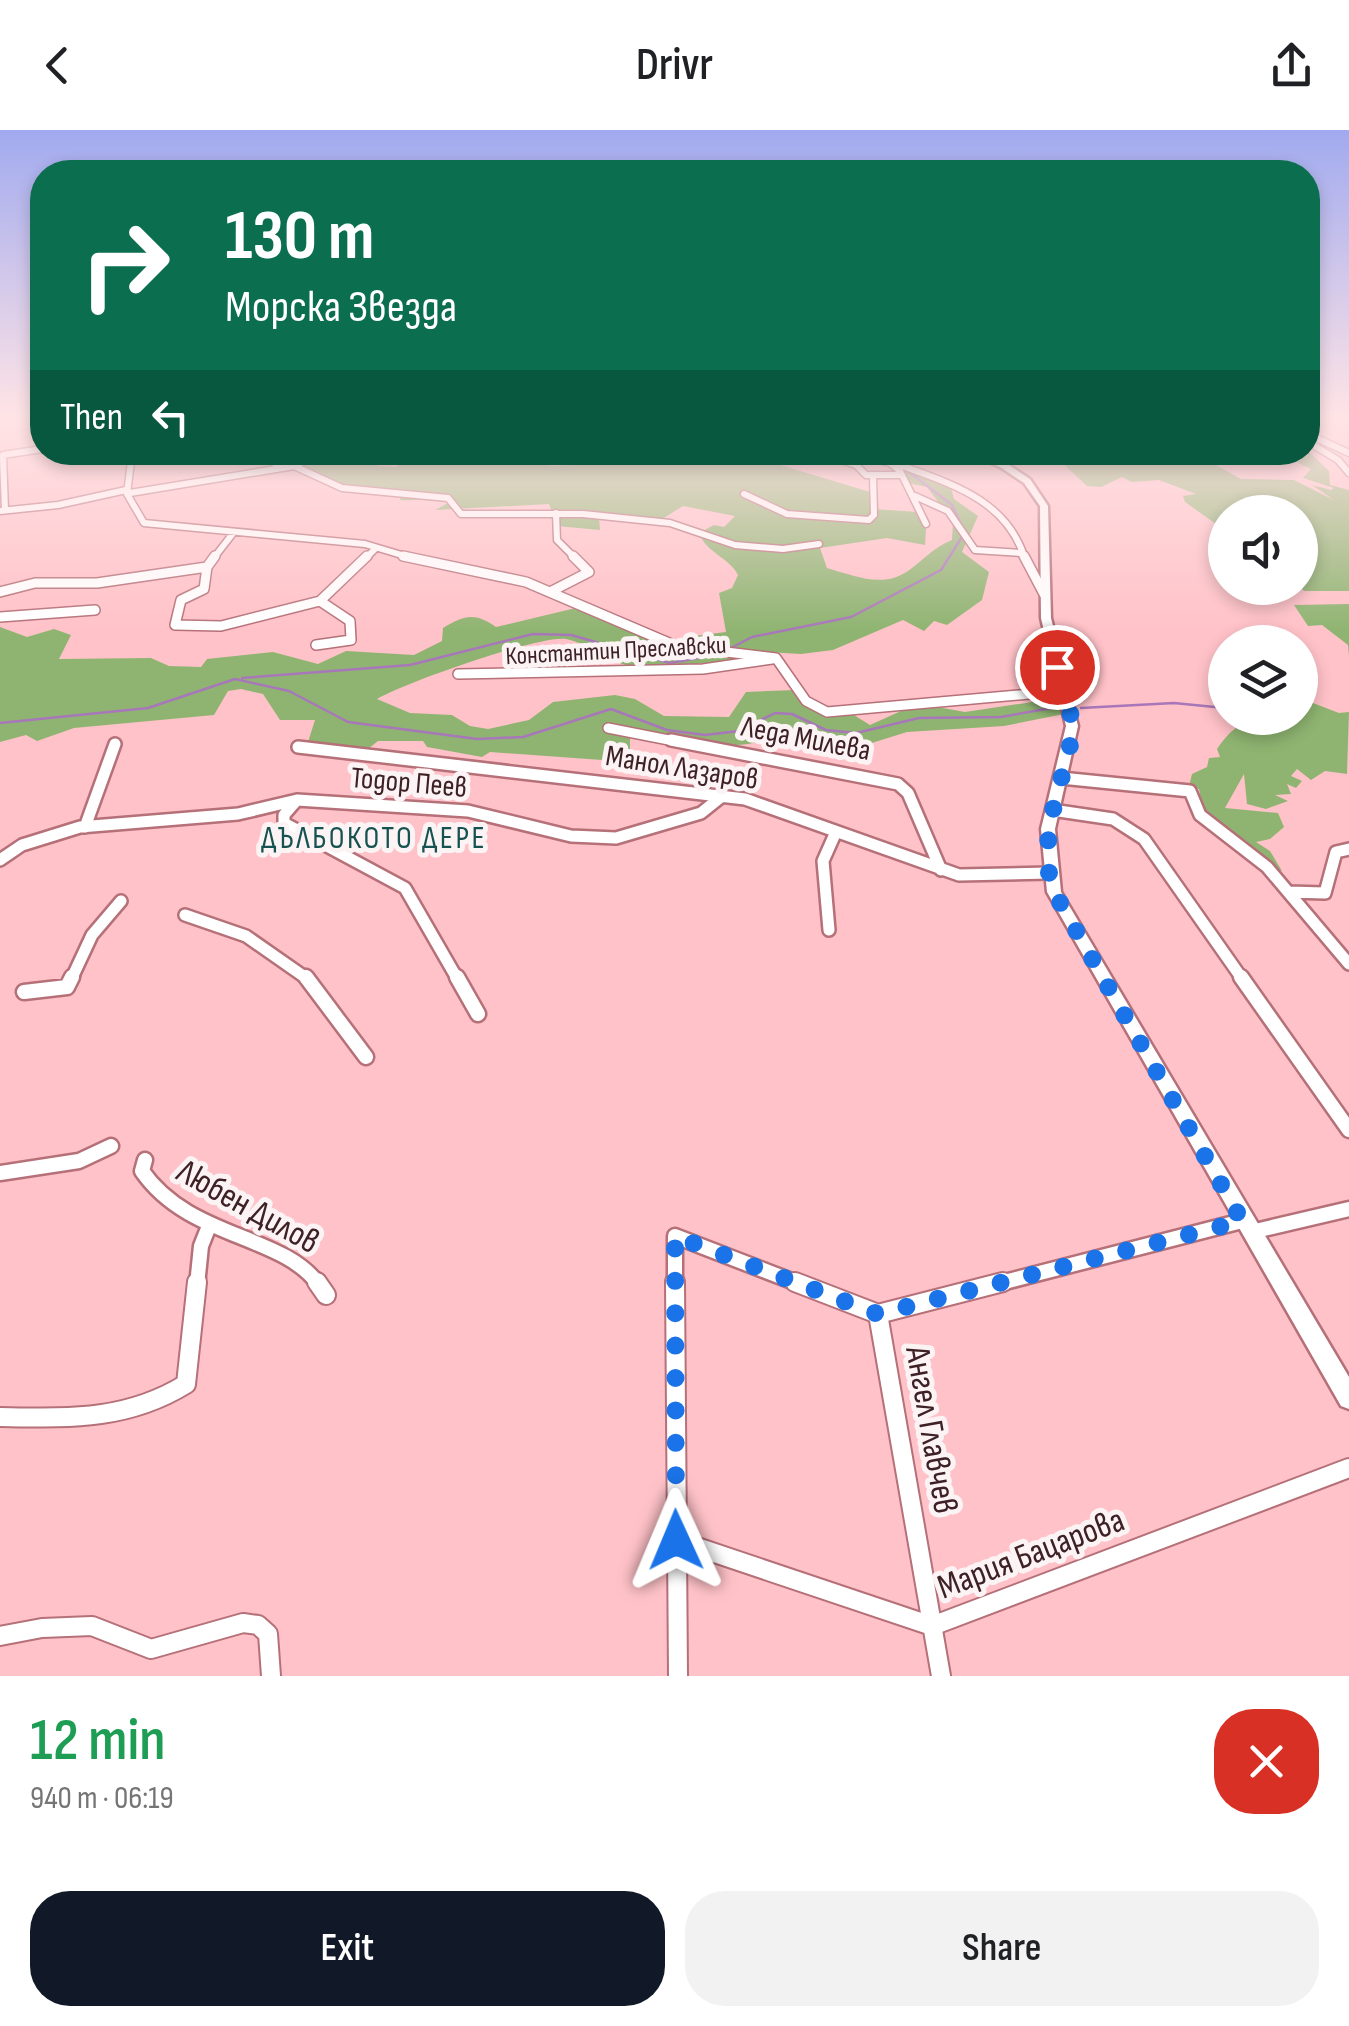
<!DOCTYPE html>
<meta charset="utf-8">
<style>
:root{--surface:#fff;--page:#f2f2f2;--text:#202124;--muted:#757577;--accent:#111827}
body{margin:0;font-family:"Sofia Sans Condensed",sans-serif;background:var(--page);color:var(--text);height:100vh;display:flex;flex-direction:column;font-size:38px;white-space:nowrap}
*{box-sizing:border-box;margin:0}
p{font-size:32px;color:var(--muted)}
.icon{flex:none;width:55px;height:55px;fill:none;stroke:currentColor;stroke-width:2;stroke-linecap:round;stroke-linejoin:round}
.map{position:relative;height:1546px;overflow:hidden}
.panel{display:flex;flex-direction:column;background:var(--surface);flex:1}
.panel>*{flex:none}
.top-card{position:absolute;left:30px;top:30px;width:1290px;height:305px;border-radius:40px;box-shadow:0 5px 15px #0003;background:#0b6e4f;color:#fff;overflow:hidden}
.controls{position:absolute;left:1208px;top:365px;display:grid;gap:20px}
.controls a{display:grid;place-items:center;width:110px;height:110px;border-radius:50%;background:var(--surface);box-shadow:0 5px 15px #0003;font-size:50px}
.pin{position:absolute;display:grid;place-items:center;width:85px;height:85px;color:#fff;margin:-42px;border:5px solid #fff;border-radius:50%;box-shadow:0 2px 10px #0007}
.me{position:absolute;width:110px;margin:-55px;rotate:359deg;stroke-linejoin:round;filter:drop-shadow(0 0 8px #0008)}
.turn{display:flex;align-items:center;gap:35px;height:210px;padding:0 30px;font-size:45px}
.turn .icon{width:130px;height:130px;stroke-width:2.5}
.turn b{display:block;font-size:70px;line-height:85px}
.then{display:flex;align-items:center;height:95px;padding:0 30px;background:#0003;gap:20px;font-size:38px}
.round{display:grid;place-items:center;flex:none;width:105px;height:105px;border-radius:40px;background:var(--page)}
.overview{display:flex;align-items:center;justify-content:space-between;height:170px;padding:0 30px}
h1{font-size:60px;font-weight:600;line-height:75px;color:#1e9e55}
.button{display:flex;gap:20px;margin-top:auto;padding:20px 30px}
.button a{flex:1;height:115px;border-radius:40px;background:var(--accent);color:#fff;font-size:40px;font-weight:600;line-height:115px;text-align:center}
.button a+a{background:var(--page);color:var(--text)}
header{display:flex;justify-content:space-between;align-items:center;height:130px;padding:0 30px;background:var(--surface);font-size:45px;font-weight:600}
.map>svg:first-child{display:block}
</style>
<header><svg class="icon" aria-label="back" viewBox="0 0 24 24"><path d="M15 5l-7 7 7 7"/></svg>Drivr<svg class="icon" aria-label="share" viewBox="0 0 24 24"><path d="M12 15V3M7 8l5-5 5 5M5 13v7h14v-7"/></svg></header>
<div class="map">
<svg width="1349" height="1546" viewBox="0 0 1349 1546">
<rect width="100%" height="100%" fill="#ffc2c8"/>
<!-- green -->
<path fill="#8fb471" d="M1308 321 1329 341 1330 355 1349 360V461H1304L1300 457V420L1311 422 1300 418V382H1225V392L1216 394 1185 372 1183 366 1196 364 1159 350 1132 352 1122 347 1101 357 1087 356 1058 329 1061 323H1194L1241 349 1294 350 1334 370 1312 355 1331 360 1334 358 1303 348 1311 339 1277 323Z
M329 322 373 323 378 336 396 337 415 322 539 323 550 336 599 334 592 328 603 323H740L870 362 873 379 918 382 926 399 925 415 887 408 820 418 827 438C856 446 885 460 912 438 926 427 935 417 952 410L953 392 927 357 907 353 895 334 908 332 923 347 951 358 954 369 978 386 962 422 989 442 982 470 947 495 934 491 924 501 903 490 833 520 801 524 713 519 760 530C717 527 672 543 630 536 608 532 588 513 566 509 539 505 404 553 377 569L410 583 452 585 470 596 488 599 529 590 553 572 615 565 635 569 664 586 729 587 746 562 794 560 814 578 849 582 870 595 901 581 932 576 965 582 1059 568 1064 584 1004 596 907 602 859 617 824 616 786 598C751 630 672 609 630 603V632L490 622 482 627 427 617 423 611H378L368 619 307 615 315 590H280L263 564 241 559 228 561 214 585 74 598 37 611 26 605 0 612V497L27 507 54 499 71 505 59 529 151 528 169 536 201 537 207 529 273 522 318 534 346 521 414 525 442 511 443 498C464 485 475 482 496 497L584 476 676 516 691 517 694 506 726 502 719 463 732 458 738 445C729 427 706 423 699 403L714 395 724 397 735 386 683 376 662 389 599 388 600 400 557 396 549 374 435 380 452 371 449 366C435 363 420 372 400 370L401 364 328 352 295 338Z
M1349 474V526L1348 515 1322 495 1308 496 1294 475Z
M1300 568 1339 583 1349 582 1347 644 1325 641 1311 650 1297 639 1291 646 1302 651 1296 658 1287 654 1291 664 1275 665 1288 671 1266 679 1247 674 1244 644 1225 678 1278 683 1284 697 1270 709 1256 712 1270 721 1282 741C1267 737 1222 698 1204 685L1199 659 1189 656 1192 644 1207 637 1209 628 1220 627 1217 619C1242 582 1260 588 1300 588Z"/>
<g fill="none" stroke-linecap="round" stroke-linejoin="round">
<!-- stream -->
<path stroke="#a877b9" stroke-width="2.5" d="M894 322 901 334
M905 339 952 375 963 399
M731 518 752 507 851 487 941 440 962 407
M242 548 410 535 533 504 571 505 670 533 715 525
M1081 578 1174 573 1225 578
M0 593 148 578 235 549 289 561 348 592 477 609 523 607 611 579 667 600 705 605 739 601 775 583 792 584 826 600 856 603 919 588 1001 587 1057 577"/>
<!-- street-far4 casing -->
<g stroke="#b57078" stroke-width="9">
<path id="street-far4" d="M1312 306 1349 323
M1308 312 1338 330 1349 343
M259 322 281 338
M818 322 856 335 866 345H900
M849 322 890 333
M890 322V333L900 341 926 394
M131 331 127 364 144 393 365 414 415 429
M131 331 164 322
M889 331C944 352 1006 366 1025 429
M294 336 342 358 448 368 461 384H583L670 393 735 415 783 419 819 414
M130 363 294 336 325 322
M744 364 787 384 869 390 874 385 873 346
M915 366 948 381 975 420 1021 423
M5 380 3 325 42 319
M0 381 58 375 126 360
M556 383 557 410 576 429
M213 429 234 402
M365 429 375 419"/>
</g>
<!-- street-far3 casing -->
<g stroke="#b57078" stroke-width="12">
<path id="street-far3" d="M215 426 207 437 204 459 181 470 175 495 221 496 320 471
M403 426 526 452 676 516 776 528 806 571 827 582 1063 561
M1024 426 1044 464
M0 462 35 453H97L207 437
M550 462 589 442 573 426
M0 487 95 480
M316 515 351 510 350 491 320 471 367 426
M458 544 703 539 772 529
M608 598 684 613"/>
</g>
<!-- street-far2 casing -->
<g stroke="#b57078" stroke-width="16">
<path id="street-far2" d="M671 610 898 654 908 663 941 740
M298 617 745 669 959 745 1049 743
M1061 648 1190 661 1200 685 1267 737 1349 834
M297 670 284 685V693L405 758 458 850
M1052 680 1113 689 1144 709 1243 850
M85 697 115 614
M0 730 22 715 80 697 238 684 297 670 468 681 571 706 616 708 701 683 721 667
M1289 762 1325 763 1336 722 1349 719
M185 785 246 806 309 850
M829 800 823 731 835 704
M71 850 92 805 121 771"/>
</g>
<!-- street-far1 casing -->
<g stroke="#b57078" stroke-width="19">
<path id="street-far1" d="M306 847 366 927
M457 847 478 884
M1241 847 1349 1000
M24 862 67 857 72 847
M145 1030 142 1041C189 1109 283 1104 319 1155
M0 1043 79 1031 111 1016
M1251 1102 1349 1079
M197 1155 201 1116 209 1096
M675 1155V1106L802 1155
M993 1155 1242 1091"/>
</g>
<!-- street casing -->
<g stroke="#b57078" stroke-width="22">
<path id="street" d="M317 1152 326 1165
M675 1152 678 1546
M795 1152 878 1184 1003 1152
M878 1184 941 1546
M0 1287C68 1288 126 1291 186 1254L197 1152
M676 1410 932 1496 1349 1338
M0 1506 42 1498 92 1496 151 1519 243 1493 258 1495 268 1504 271 1546"/>
</g>
<!-- secondary casing -->
<g stroke="#b57078" stroke-width="5">
<path id="secondary" d="M965 322H978L1006 333 1030 349 1048 376 1051 488 1078 596 1055 699 1061 762 1349 1247V1279L1341 1276 1047 762 1041 699 1066 596 1041 488 1040 376 1024 353 1000 337Z"/>
</g>
<!-- street-far4 -->
<use href="#street-far4" stroke="#fff" stroke-width="6"/>
<!-- street-far3 -->
<use href="#street-far3" stroke="#fff" stroke-width="9"/>
<!-- street-far2 -->
<use href="#street-far2" stroke="#fff" stroke-width="11"/>
<!-- street-far1 -->
<use href="#street-far1" stroke="#fff" stroke-width="14"/>
<!-- street -->
<use href="#street" stroke="#fff" stroke-width="18"/>
<!-- secondary -->
<use href="#secondary" fill="#fff" fill-rule="evenodd"/>
</g>
<!-- sky -->
<linearGradient id="sky" x2="0" y2="1"><stop stop-color="#a1aaef"/><stop offset="0.57" stop-color="#ffe4e6"/><stop offset="1" stop-color="#ffe4e6" stop-opacity="0"/></linearGradient>
<rect width="1349" height="501" fill="url(#sky)"/>
<g fill="none" stroke-linecap="round" stroke-linejoin="round">
<!-- route -->
<path stroke="#1a73e8" stroke-width="18" stroke-dasharray="0 32.4" d="M676 1410 675 1106 878 1184 1242 1091 1054 762 1049 743 1048 699 1072 608 1071 586 1057 537"/>
</g>
<g text-anchor="middle" dominant-baseline="central" stroke-width="10" stroke-linejoin="round" paint-order="stroke">
<!-- far-street labels -->
<g font-size="25" fill="#3e2125" stroke="#fbf3f4">
<text transform="translate(616 521) rotate(-3)">Константин Преславски</text>
</g>
<!-- street labels -->
<g font-size="30" fill="#3e2125" stroke="#fbf3f4">
<text transform="translate(806 609) rotate(11)">Леда Милева</text>
<text transform="translate(682 638) rotate(9)">Манол Лазаров</text>
<text transform="translate(409 653) rotate(5)">Тодор Пеев</text>
</g>
<!-- neighbourhood labels -->
<g font-size="32" letter-spacing="2.5" fill="#155250" stroke="#fbf3f4">
<text x="374" y="708">ДЪЛБОКОТО ДЕРЕ</text>
</g>
<!-- near-street labels -->
<g font-size="35" fill="#3e2125" stroke="#fbf3f4">
<text transform="translate(248 1077) rotate(29)">Любен Дилов</text>
<text transform="translate(931 1300) rotate(80)">Ангел Главчев</text>
<text transform="translate(1031 1424) rotate(-21)">Мария Бацарова</text>
</g>
</g>
</svg>
<div class="controls">
<a><svg class="icon" aria-label="sound" viewBox="0 0 24 24"><path d="M4 9h4l5-4v14l-5-4H4zM17 9q2 3 0 6"/></svg></a>
<a><svg class="icon" aria-label="layers" viewBox="0 0 24 24"><path d="M12 4l9 5-9 5-9-5zM3 14l9 5 9-5"/></svg></a>
</div>
<div class="pin" style="left:1057px;top:537px;background:#d93025"><svg class="icon" aria-label="arrive" viewBox="0 0 24 24"><path d="M6 21V4h12l-3 4 3 4H6"/></svg></div>
<svg class="me" style="left:676px;top:1410px" viewBox="-20 -20 40 40"><path d="M0-17L14 15 0 8-14 15z" fill="#1a73e8" stroke="#fff" stroke-width="4"/></svg>
<div class="top-card">
<div class="turn"><svg class="icon" aria-label="right" viewBox="0 0 24 24"><path d="M7 20v-9h11M14 6l5 5-5 5"/></svg><div><b>130 m</b>Морска Звезда</div></div>
<div class="then">Then<svg class="icon" aria-label="left" viewBox="0 0 24 24"><path d="M17 20v-9H6M10 6l-5 5 5 5"/></svg></div>
</div>
</div>
<section class="panel">
<div class="overview"><div><h1>12 min</h1><p>940 m · 06:19</p></div><a class="round" style="background:#d93025;color:#fff"><svg class="icon" aria-label="close" viewBox="0 0 24 24"><path d="M6 6l12 12M18 6L6 18"/></svg></a></div>
<div class="button"><a>Exit</a><a>Share</a></div>
</section>
